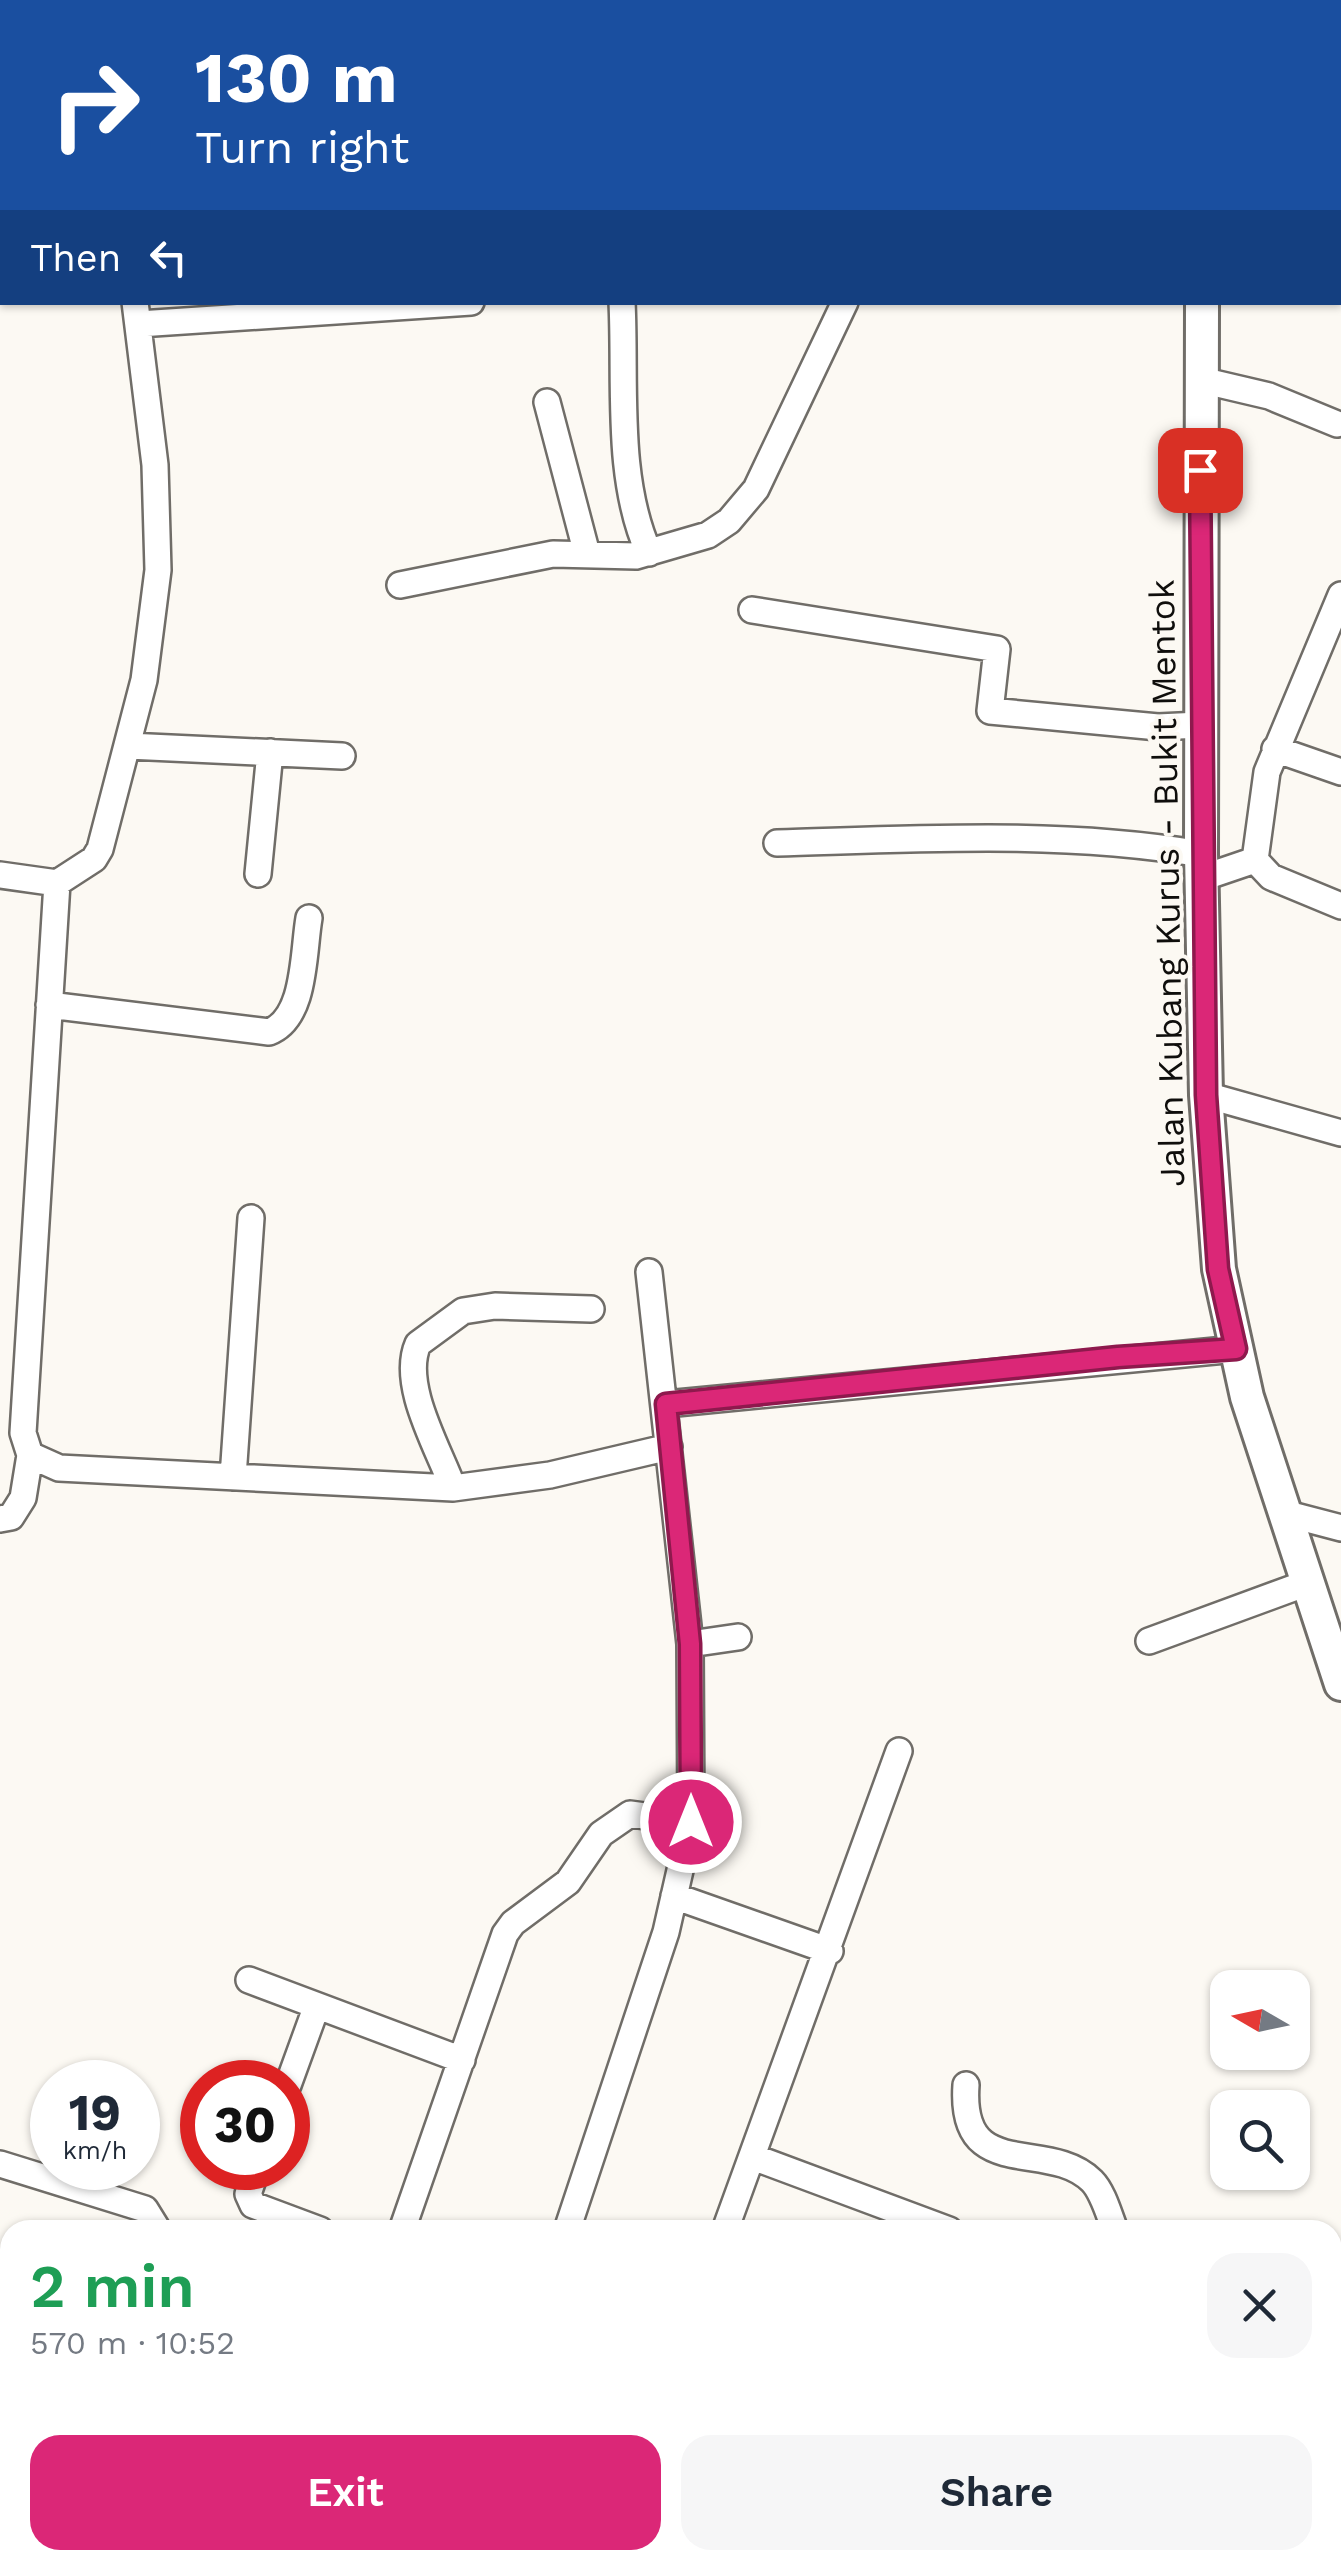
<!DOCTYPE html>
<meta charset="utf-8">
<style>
:root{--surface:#fff;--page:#f6f6f7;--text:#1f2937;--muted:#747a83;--accent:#db2777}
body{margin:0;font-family:"Work Sans",sans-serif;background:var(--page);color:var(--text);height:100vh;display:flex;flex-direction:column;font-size:38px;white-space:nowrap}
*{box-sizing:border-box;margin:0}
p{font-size:32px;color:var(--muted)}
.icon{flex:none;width:55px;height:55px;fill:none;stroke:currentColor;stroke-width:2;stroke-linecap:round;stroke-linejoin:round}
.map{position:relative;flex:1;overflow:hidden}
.drawer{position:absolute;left:0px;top:2220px;width:1342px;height:350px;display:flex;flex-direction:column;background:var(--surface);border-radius:30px 30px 0 0;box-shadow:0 2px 8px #0004}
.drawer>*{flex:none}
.guide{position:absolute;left:0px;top:0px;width:1342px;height:305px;box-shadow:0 2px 8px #0004;background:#1a4fa0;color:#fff;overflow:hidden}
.needle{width:65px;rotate:279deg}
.buttons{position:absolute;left:1210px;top:1970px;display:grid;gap:20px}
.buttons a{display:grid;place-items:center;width:100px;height:100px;border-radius:20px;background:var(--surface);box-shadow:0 2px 8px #0004;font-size:50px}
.speed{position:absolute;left:30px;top:2060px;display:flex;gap:20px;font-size:50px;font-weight:700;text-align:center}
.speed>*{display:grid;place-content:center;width:130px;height:130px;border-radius:50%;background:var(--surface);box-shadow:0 2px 8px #0004;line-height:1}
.speed small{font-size:25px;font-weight:400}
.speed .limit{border:15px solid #d22;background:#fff;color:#111}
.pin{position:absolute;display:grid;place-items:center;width:85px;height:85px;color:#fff;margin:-42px;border-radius:20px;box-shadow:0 5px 15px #0006}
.me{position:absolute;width:110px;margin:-55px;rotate:0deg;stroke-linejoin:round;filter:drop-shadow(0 0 8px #0008)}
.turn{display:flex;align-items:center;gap:35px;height:210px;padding:0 30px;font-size:45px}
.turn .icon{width:130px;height:130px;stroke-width:2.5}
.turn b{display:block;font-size:70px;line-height:85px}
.then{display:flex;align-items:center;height:95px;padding:0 30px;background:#0003;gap:20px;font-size:38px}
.round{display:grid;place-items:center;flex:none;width:105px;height:105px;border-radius:30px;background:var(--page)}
.summary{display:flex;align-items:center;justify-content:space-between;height:170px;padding:0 30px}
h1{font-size:60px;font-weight:600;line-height:75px;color:#1e9e55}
.button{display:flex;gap:20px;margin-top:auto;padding:20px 30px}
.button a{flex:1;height:115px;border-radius:30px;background:var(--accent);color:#fff;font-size:40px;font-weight:600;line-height:115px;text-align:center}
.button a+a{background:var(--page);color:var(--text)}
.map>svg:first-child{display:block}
</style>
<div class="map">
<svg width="1341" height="2570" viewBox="0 0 1341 2570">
<rect width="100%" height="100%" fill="#fcf9f3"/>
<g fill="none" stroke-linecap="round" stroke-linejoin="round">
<!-- minor casing -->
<g stroke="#706d68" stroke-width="30">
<path id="minor" d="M80 0V2
M327 0V2
M644 0 645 2
M896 0V2
M1040 0 1041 2
M622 302C626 383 615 478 649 553
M139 324 471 302
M1201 380 1269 396 1337 424
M547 402 587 554
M400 585 553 554 636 556 708 535 729 521 756 489 845 302
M1341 595 1267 772 1255 860 1271 877 1341 906
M752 610 997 649 990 711 1158 727 1200 725
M128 746 342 756
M1275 749 1341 772
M777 843C918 839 1061 830 1201 854
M258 874 270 752
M0 875 57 883
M1202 878 1255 860
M57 883 23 1433 30 1455 59 1468 453 1488 550 1475 669 1447
M57 883 94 859 100 849 144 680 158 570 155 465 135 302
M49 1005 269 1032C306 1018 303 952 309 918
M1206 1095 1341 1133
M666 1404 1236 1349
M233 1477 251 1218
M453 1488C439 1449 400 1385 418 1344L463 1311 495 1306 591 1309
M1284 1513 1341 1528
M0 1519 11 1517 23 1498 30 1455
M1149 1641 1307 1583
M690 1644 738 1637
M674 1896 830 1951
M249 1980 462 2060
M288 2085 316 2008
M966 2085C959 2185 1048 2137 1092 2181 1103 2192 1109 2215 1115 2230
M753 2157 949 2230
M0 2164 145 2209 158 2230
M257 2168 248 2194 253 2205 320 2230
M402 2230 505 1934 513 1923 568 1882 601 1834 630 1814 691 1822
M567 2230 666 1932 691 1822 690 1644 649 1272
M725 2230 899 1751
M0 2379 10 2383
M440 2560 448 2570
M615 2560 628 2570
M894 2560 931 2570
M1153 2560 1177 2570
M755 2561 757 2560
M179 2570 190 2560
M345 2570 356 2560
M483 2570 494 2560
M561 2570 574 2560"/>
</g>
<!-- major casing -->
<g stroke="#706d68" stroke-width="38">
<path id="major" d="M1208 2V0
M1202 302 1201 854 1206 1095 1219 1269 1247 1397 1341 1684"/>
</g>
<!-- minor -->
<use href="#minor" stroke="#fff" stroke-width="25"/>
<!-- major -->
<use href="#major" stroke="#fff" stroke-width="32"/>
</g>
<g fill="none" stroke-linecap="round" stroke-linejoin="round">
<!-- route casing -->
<g stroke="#8e194d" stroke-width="25">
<path id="route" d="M691 1822 690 1644 666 1404 1118 1357 1236 1349 1218 1269 1206 1095 1200 470"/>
</g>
<!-- route -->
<use href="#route" stroke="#db2777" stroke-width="18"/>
</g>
<g text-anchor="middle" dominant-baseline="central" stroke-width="8" stroke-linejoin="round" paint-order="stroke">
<!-- street labels -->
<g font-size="35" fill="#0f0e0c" stroke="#fcf9f3">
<text transform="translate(1167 883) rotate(-91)">Jalan Kubang Kurus - Bukit Mentok</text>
</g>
</g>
</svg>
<div class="buttons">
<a><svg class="needle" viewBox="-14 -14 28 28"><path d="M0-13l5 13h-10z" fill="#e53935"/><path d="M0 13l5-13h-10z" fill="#747a83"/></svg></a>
<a><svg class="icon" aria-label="search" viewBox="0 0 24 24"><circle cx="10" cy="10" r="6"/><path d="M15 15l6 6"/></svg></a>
</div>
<div class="speed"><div>19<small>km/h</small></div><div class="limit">30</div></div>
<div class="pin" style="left:1200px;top:470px;background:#d93025"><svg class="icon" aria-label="arrive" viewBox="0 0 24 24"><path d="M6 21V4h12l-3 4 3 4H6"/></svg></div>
<svg class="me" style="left:691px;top:1822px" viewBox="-20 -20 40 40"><circle r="17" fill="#db2777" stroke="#fff" stroke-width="3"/><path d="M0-11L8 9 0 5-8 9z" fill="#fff"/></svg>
<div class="guide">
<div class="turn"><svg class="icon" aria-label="right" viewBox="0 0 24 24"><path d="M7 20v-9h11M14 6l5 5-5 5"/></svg><div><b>130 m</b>Turn right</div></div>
<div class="then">Then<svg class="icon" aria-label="left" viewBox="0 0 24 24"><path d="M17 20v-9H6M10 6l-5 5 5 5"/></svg></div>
</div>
<section class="drawer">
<div class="summary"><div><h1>2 min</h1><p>570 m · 10:52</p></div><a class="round"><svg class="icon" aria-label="close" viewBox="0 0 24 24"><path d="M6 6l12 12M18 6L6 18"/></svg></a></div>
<div class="button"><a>Exit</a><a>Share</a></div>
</section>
</div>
